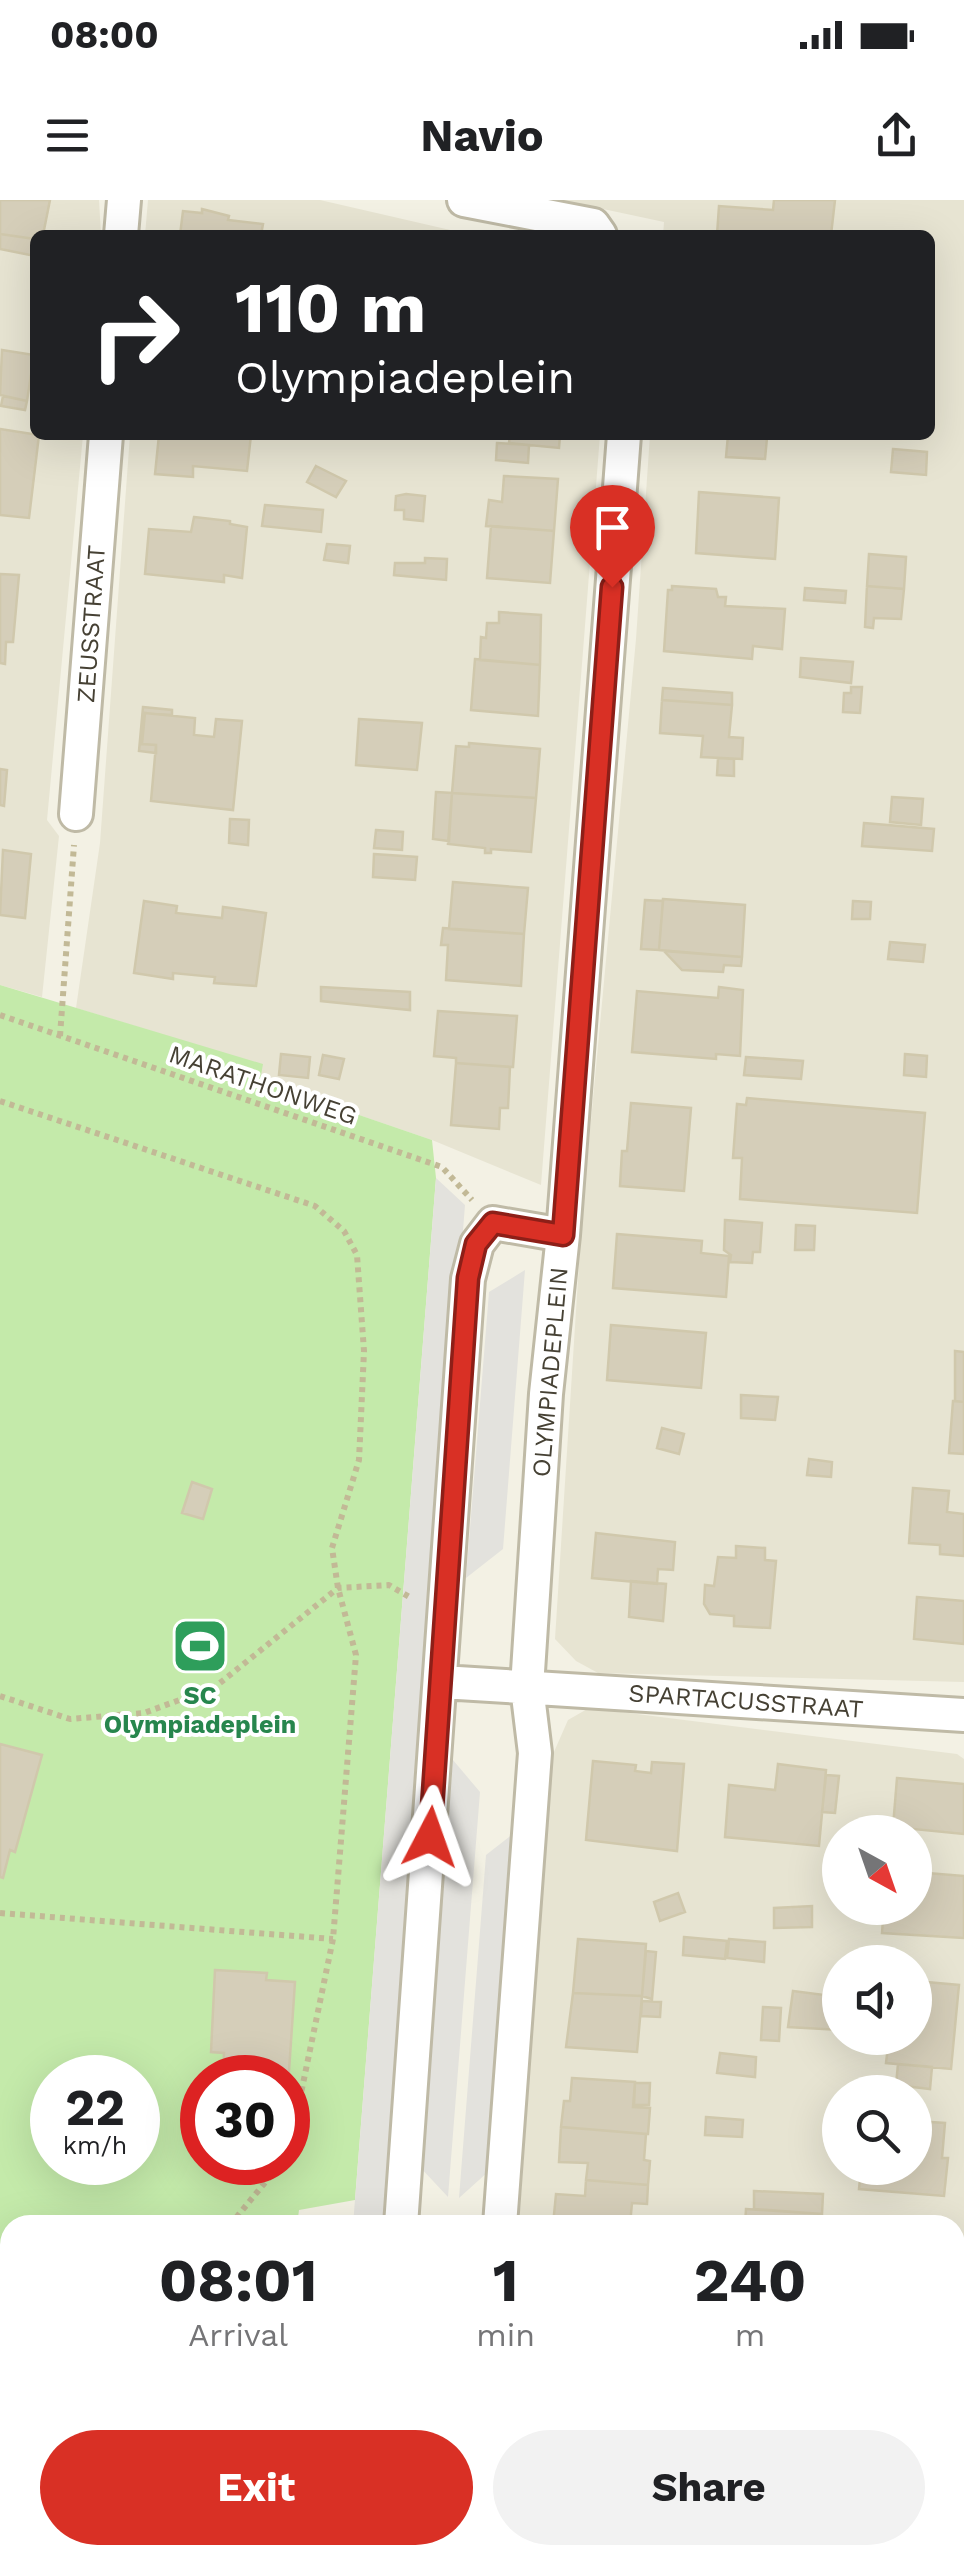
<!DOCTYPE html>
<style>
:root{--surface:#fff;--page:#f2f2f2;--text:#202124;--muted:#757577;--accent:#d93025}
body{margin:0;font-family:"Work Sans",sans-serif;background:var(--page);color:var(--text);height:100vh;display:flex;flex-direction:column;font-size:38px;white-space:nowrap}
*{box-sizing:border-box;margin:0}
p{font-size:32px;color:var(--muted)}
.icon{flex:none;width:55px;height:55px;fill:none;stroke:currentColor;stroke-width:2;stroke-linecap:round;stroke-linejoin:round}
.map{position:relative;flex:1;overflow:hidden}
.drawer{position:absolute;left:0px;top:2015px;width:965px;height:350px;display:flex;flex-direction:column;background:var(--surface);border-radius:30px 30px 0 0;box-shadow:0 10px 40px #0002}
.drawer>*{flex:none}
.top-card{position:absolute;left:30px;top:30px;width:905px;height:210px;border-radius:15px;box-shadow:0 10px 40px #0002;background:#202124;color:#fff;overflow:hidden}
.needle{width:65px;rotate:140deg}
.tools{position:absolute;left:822px;top:1615px;display:grid;gap:20px}
.tools a{display:grid;place-items:center;width:110px;height:110px;border-radius:50%;background:var(--surface);box-shadow:0 10px 40px #0002;font-size:50px}
.speed{position:absolute;left:30px;top:1855px;display:flex;gap:20px;font-size:50px;font-weight:700;text-align:center}
.speed>*{display:grid;place-content:center;width:130px;height:130px;border-radius:50%;background:var(--surface);box-shadow:0 10px 40px #0002;line-height:1}
.speed small{font-size:25px;font-weight:400}
.speed .limit{border:15px solid #d22;background:#fff;color:#111}
.pin{position:absolute;display:grid;place-items:center;width:85px;height:85px;color:#fff;margin:-102px -42px;border-radius:50% 50% 50% 0;rotate:-45deg;box-shadow:0 0 10px #0007}
.pin .icon{rotate:45deg}
.me{position:absolute;width:110px;margin:-55px;rotate:4deg;stroke-linejoin:round;filter:drop-shadow(0 0 8px #0008)}
.turn{display:flex;align-items:center;gap:35px;height:210px;padding:0 40px;font-size:45px}
.turn .icon{width:130px;height:130px;stroke-width:2.5}
.turn b{display:block;font-size:70px;line-height:85px}
.eta{display:flex;justify-content:space-evenly;align-items:center;height:170px;text-align:center}
.eta b{font-size:60px;font-weight:700;line-height:70px}
.action{display:flex;gap:20px;margin-top:auto;padding:20px 40px}
.action a{flex:1;height:115px;border-radius:60px;background:var(--accent);color:#fff;font-size:40px;font-weight:700;line-height:115px;text-align:center}
.action a+a{background:var(--page);color:var(--text)}
.status{display:flex;justify-content:space-between;align-items:center;height:70px;padding:0 50px;background:var(--surface);direction:ltr}
.status svg{height:28px;fill:currentColor}
header{display:flex;justify-content:space-between;align-items:center;height:130px;padding:0 40px;background:var(--surface);font-size:45px;font-weight:700}
.map>svg:first-child{display:block}
</style>
<div class="status"><b>08:00</b><svg viewBox="0 0 49 12"><path d="M0 12V9h3v3zM5 12V6h3v6zM10 12V3h3v9zM15 12V0h3v12zM26 1h20v11H26zM47 4h2v5h-2z"/></svg></div>
<header><svg class="icon" aria-label="menu" viewBox="0 0 24 24"><path d="M4 6h16M4 12h16M4 18h16"/></svg>Navio<svg class="icon" aria-label="share" viewBox="0 0 24 24"><path d="M12 15V3M7 8l5-5 5 5M5 13v7h14v-7"/></svg></header>
<div class="map">
<svg width="964" height="2365" viewBox="0 0 964 2365">
<rect width="100%" height="100%" fill="#f3f1e4"/>
<!-- residential -->
<path fill="#e7e4d2" fill-rule="evenodd" d="M0 0H99L101 35H35V235H83L47 620 59 636 42 797 0 785Z
M148 0H320L472 35H145Z
M561 0H964V1482L598 1473 576 1461 555 1439 582 1017 636 439 650 235H930V35H663L664 22Z
M130 235H600L541 985 432 940 259 881 262 865 76 808 100 643Z
M589 1508 957 1554 964 1559V2244L955 2251V2025H519L550 1561 568 1520ZM840 1632H915V1708H840ZM840 1762H915V1838H840ZM840 1892H915V1968H840Z
M955 2320H964V2365H530L531 2355H955Z
M58 2355H253L252 2365H57Z"/>
<!-- green -->
<path fill="#c4eaaa" fill-rule="evenodd" d="M0 785 263 864 260 881 432 940 436 978 355 2000 299 2010 297 2025H10V2355H58L57 2365H0L5 2323 0 2319ZM52 1878H138V1962H52ZM202 1878H288V1962H202Z"/>
<!-- parking -->
<path fill="#e3e2dd" d="M436 978 465 1005 384 2025H353Z
M525 1070 503 1349 466 1378 489 1092Z
M453 1560 480 1592 448 1997 419 1966Z
M514 1633 489 1971 459 1998 486 1655Z"/>
<!-- building -->
<path fill="#d5ceb9" stroke="#d0c8ac" stroke-width="2.5" d="M0 0H50L43 35H35V39L0 34Z
M774 0H835L831 35H717L719 6 773 10Z
M202 9 229 16 228 20 263 24 261 35H180L183 11 202 13Z
M0 34 35 39V56L0 49Z
M2 150 34 155 27 201 0 195Z
M3 196 27 201 25 210 1 206Z
M0 229 39 235 29 318 0 315Z
M159 235H251L247 271 193 266V277L155 274Z
M510 235H560L559 248 509 243Z
M721 235 767 238 765 259 726 257 728 235Z
M497 243 529 245 528 263 496 260Z
M893 249 927 252 926 275 891 272Z
M316 266 346 281 336 297 307 282Z
M504 276 558 279 554 331 486 326 489 300 502 302Z
M699 292 779 298 775 359 696 353Z
M406 294 425 296 423 321 404 319V310H395L396 296Z
M265 305 323 310 321 332 262 326Z
M194 317 230 321V324L247 327 242 378 224 375V382L145 374 149 329 191 332Z
M491 326 554 331 550 383 487 378Z
M327 344 350 346 348 363 324 360Z
M869 354 906 357 904 389 867 386Z
M425 358 447 359 446 380 394 375 395 363H425Z
M0 374 19 375 13 442H6L5 464 0 463Z
M672 386 716 389 718 397H726L725 406 785 409 782 449 753 446 752 459 664 451 668 390H672Z
M867 386 904 389 901 419 874 418 873 428 865 427Z
M805 388 846 391 845 403 804 400Z
M499 412 541 415 540 465 480 460 481 437 486 438 487 423H499Z
M801 458 853 462 851 483 800 477Z
M475 459 540 465 538 516 471 510Z
M851 487H862L860 513 843 512 844 493H851Z
M663 488 732 493V505L662 500Z
M662 500 732 505 729 537 743 538 742 559 701 557 703 536 660 533Z
M143 507 172 510V515L145 513 142 544 156 545V553L139 551Z
M145 513 195 518 194 535 214 537 216 519 242 521 233 610 151 601 156 545 142 544Z
M359 519 422 523 417 570 356 565Z
M469 543 540 549 536 598 452 593 456 546 469 547Z
M718 558 734 559V576L717 575Z
M0 569 7 570 4 606 0 605Z
M436 592 452 593 449 641 433 639Z
M452 593 536 598 531 652 491 649V653H485V648L448 644Z
M892 597 923 599 921 625 890 622Z
M230 619 249 620 248 645 229 643Z
M864 623 934 629 932 651 862 646Z
M376 630 403 632 402 650 374 648Z
M3 650 31 654 25 718 0 715Z
M374 654 417 657 415 680 373 677Z
M453 682 528 688 524 734 449 729Z
M663 699 745 705 742 757 659 750Z
M645 700 663 701 659 750 641 749Z
M144 701 177 706 176 713 222 718 223 707 266 713 256 786 214 783 215 777 173 773V779L134 773Z
M853 701 871 702 870 719H852Z
M443 728 524 734 521 786 446 780 448 745H441Z
M890 742 925 745 923 762 888 759Z
M664 751 742 757 741 766 724 765 723 772 682 770Z
M321 787 410 792V810L321 801Z
M719 787 743 790 740 856 716 854V859L632 852 637 791 718 798Z
M438 811 517 816 513 867 456 863V858L434 856Z
M281 854 310 857 308 878 279 875Z
M905 854 927 856 926 877 904 875Z
M323 855 344 859 339 879 319 875Z
M746 857 803 861 801 879 744 875Z
M456 863 510 867 508 908H500L499 929 451 925Z
M747 898 925 913 917 1013 740 999 742 958H733L737 904 746 905Z
M631 903 691 908 684 991 620 986 622 951H627Z
M725 1020 762 1023 760 1052H753L752 1063 730 1062 731 1055 724 1050Z
M796 1025 815 1026 814 1050H795Z
M617 1034 702 1041 701 1053 729 1056 726 1097 613 1088Z
M611 1125 706 1133 701 1188 607 1180Z
M955 1151 964 1152V1202L955 1201Z
M741 1195 778 1197 775 1220 741 1218Z
M953 1201 964 1202V1254L949 1253Z
M662 1228 684 1234 679 1254 657 1248Z
M809 1259 832 1262 831 1277 807 1275Z
M192 1282 212 1289 203 1319 182 1313Z
M913 1288 949 1291 947 1312 964 1314V1356L940 1354V1345L909 1343Z
M596 1333 675 1342 673 1370 658 1369 657 1384 592 1378Z
M736 1346 765 1348V1360L776 1361 770 1428 734 1426V1416L710 1414 704 1404 705 1385 714 1386 718 1357 736 1358Z
M631 1381 666 1384 663 1421 629 1417Z
M917 1397 964 1401V1444L914 1439Z
M0 1544 42 1555 15 1652 10 1650 3 1678 0 1677Z
M593 1561 636 1565 635 1571 651 1573 652 1562 684 1564 677 1651 586 1640Z
M778 1564 826 1570 819 1646 725 1637 729 1585 775 1590Z
M826 1575 839 1576 835 1613 822 1612Z
M897 1578 964 1584V1634L893 1627Z
M915 1672 964 1676V1738L882 1733 884 1708H915Z
M678 1693 685 1712 660 1721 654 1702Z
M812 1706V1727L774 1728V1708Z
M684 1737 727 1741 725 1759 683 1755Z
M578 1739 646 1744 642 1796 573 1793Z
M729 1739 765 1742 764 1762 727 1758Z
M646 1751 656 1752 652 1799 642 1796Z
M215 1770 267 1773 266 1780 295 1782 288 1886V1878H223L224 1853 211 1852Z
M915 1781 959 1785 951 1869 886 1863 889 1838H915Z
M793 1791 840 1797V1830L788 1827Z
M573 1793 642 1796 637 1852 566 1847Z
M642 1801 661 1802 660 1817 641 1816Z
M763 1807 781 1808 779 1841 761 1840Z
M850 1838H886L885 1847 849 1844Z
M720 1853 756 1857 755 1877 717 1873Z
M898 1864 932 1867 930 1889 896 1885Z
M572 1878 635 1882 633 1907 650 1908 648 1934 561 1927 564 1901H570Z
M635 1883H650L649 1905H634Z
M706 1917 743 1920 742 1937 705 1935Z
M915 1921 945 1923 942 1958H948L944 1996 859 1989 861 1968H915Z
M561 1927 646 1934 644 1960 650 1961 648 1985 586 1980 588 1963 559 1962Z
M586 1980 648 1985 647 2004 632 2003 630 2025H553L556 1994 585 1996Z
M754 1991 823 1994 822 2014 754 2009Z
M746 2009 822 2014V2025H745Z
M955 2332 964 2333 963 2365H908V2355H955Z
M154 2355H239L238 2358 230 2356 229 2365 154 2363Z
M836 2355H898L897 2365 854 2362 836 2359Z"/>
<g fill="none" stroke-linecap="round" stroke-linejoin="round">
<!-- minor casing -->
<g stroke="#bfbaa6" stroke-width="38">
<path id="minor" d="M464 0 593 25 600 35
M121 35 124 0
M76 614 106 235
M563 1035 624 235
M442 1482 964 1515
M401 2025 468 1079 477 1044 493 1023 563 1035 546 1194 527 1487 535 1553 500 2025
M289 2355V2359L405 2365"/>
</g>
<!-- path -->
<path stroke="#c2b996" stroke-width="6" stroke-dasharray="5 5" stroke-linecap="butt" d="M0 815 442 967 472 1000
M60 836 74 645
M0 901 315 1006 344 1031 357 1055 364 1151 359 1260 332 1348 338 1388 356 1455 333 1739 288 1956
M0 1496 70 1519 144 1513 215 1487 338 1388 389 1385 411 1398
M0 1713 333 1739
M230 2025 282 1962
M0 2150 10 2151
M0 2179 10 2181
M955 2261 964 2263"/>
<!-- minor -->
<use href="#minor" stroke="#fff" stroke-width="32"/>
</g>
<g fill="none" stroke-linecap="round" stroke-linejoin="round">
<!-- route casing -->
<g stroke="#8d1f18" stroke-width="25">
<path id="route" d="M430 1637 468 1078 476 1044 493 1023 563 1035 612 387"/>
</g>
<!-- route -->
<use href="#route" stroke="#d93025" stroke-width="18"/>
</g>
<!-- icons -->
<defs>
<g id="stadium-square" transform="scale(2.875)"><rect x="-9" y="-9" width="18" height="18" rx="4" fill="#2e9e5b" stroke="#fff"/><path d="M0-5a6.5 5 0 1 0 0 10a6.5 5 0 1 0 0-10ZM-3.5-1.8h7v3.6h-7Z" fill="#fff"/></g>
</defs>
<g fill-rule="evenodd">
<use href="#stadium-square" x="200" y="1446"/>
</g>
<g text-anchor="middle" dominant-baseline="central" stroke-width="8" stroke-linejoin="round" paint-order="stroke">
<!-- street labels -->
<g font-size="25" fill="#464134" stroke="#fff">
<text transform="translate(91 424) rotate(-86)">ZEUSSTRAAT</text>
<text transform="translate(263 885) rotate(19)">MARATHONWEG</text>
<text transform="translate(550 1172) rotate(-85)">OLYMPIADEPLEIN</text>
<text transform="translate(746 1501) rotate(4)">SPARTACUSSTRAAT</text>
</g>
<!-- leisure labels -->
<g font-size="25" font-weight="bold" fill="#27864d" stroke="#fff">
<text x="200" y="1495">SC<tspan x="200" dy="29">Olympiadeplein</tspan></text>
</g>
</g>
</svg>
<div class="tools">
<a><svg class="needle" viewBox="-14 -14 28 28"><path d="M0-13l5 13h-10z" fill="#e53935"/><path d="M0 13l5-13h-10z" fill="#757577"/></svg></a>
<a><svg class="icon" aria-label="sound" viewBox="0 0 24 24"><path d="M4 9h4l5-4v14l-5-4H4zM17 9q2 3 0 6"/></svg></a>
<a><svg class="icon" aria-label="search" viewBox="0 0 24 24"><circle cx="10" cy="10" r="6"/><path d="M15 15l6 6"/></svg></a>
</div>
<div class="speed"><div>22<small>km/h</small></div><div class="limit">30</div></div>
<div class="pin" style="left:612px;top:387px;background:#d93025"><svg class="icon" aria-label="arrive" viewBox="0 0 24 24"><path d="M6 21V4h12l-3 4 3 4H6"/></svg></div>
<svg class="me" style="left:430px;top:1637px" viewBox="-20 -20 40 40"><path d="M0-17L14 15 0 8-14 15z" fill="#d93025" stroke="#fff" stroke-width="4"/></svg>
<div class="top-card">
<div class="turn"><svg class="icon" aria-label="right" viewBox="0 0 24 24"><path d="M7 20v-9h11M14 6l5 5-5 5"/></svg><div><b>110 m</b>Olympiadeplein</div></div>
</div>
<section class="drawer">
<div class="eta">
<div><b>08:01</b><p>Arrival</p></div>
<div><b>1</b><p>min</p></div>
<div><b>240</b><p>m</p></div>
</div>
<div class="action"><a>Exit</a><a>Share</a></div>
</section>
</div>
